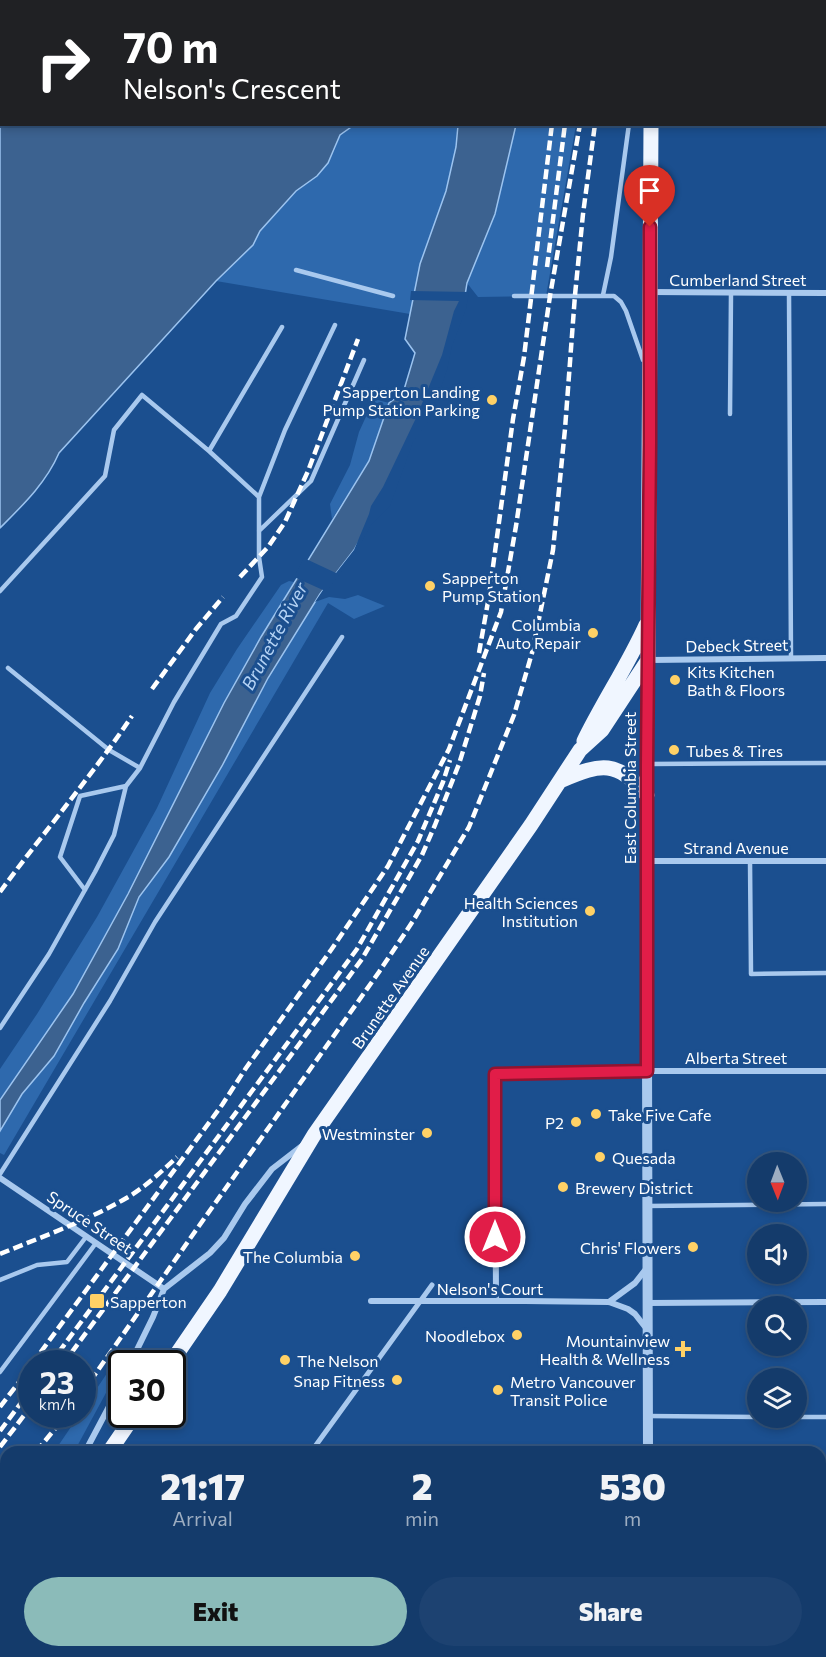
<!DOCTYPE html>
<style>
:root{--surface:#143b6b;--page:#1d4271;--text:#f1f3f6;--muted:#9dadc1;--line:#33557e;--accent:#8bbbb9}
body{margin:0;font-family:Commissioner,sans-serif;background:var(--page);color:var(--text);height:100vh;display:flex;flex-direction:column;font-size:22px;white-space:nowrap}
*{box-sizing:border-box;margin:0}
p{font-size:20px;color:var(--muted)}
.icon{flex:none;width:33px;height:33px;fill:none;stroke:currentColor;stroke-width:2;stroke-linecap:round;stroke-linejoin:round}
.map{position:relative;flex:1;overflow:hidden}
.side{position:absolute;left:0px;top:1446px;width:826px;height:212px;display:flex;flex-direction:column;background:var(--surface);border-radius:18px 18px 0 0;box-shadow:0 3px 9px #0003,0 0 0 2px var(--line)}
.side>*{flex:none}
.banner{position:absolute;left:0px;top:0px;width:826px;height:126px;box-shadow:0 3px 9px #0003,0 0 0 2px var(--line);background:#202124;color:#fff;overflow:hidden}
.needle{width:39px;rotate:179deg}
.tools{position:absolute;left:747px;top:1152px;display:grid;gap:12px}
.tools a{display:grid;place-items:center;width:60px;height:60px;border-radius:50%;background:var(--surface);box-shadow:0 3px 9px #0003,0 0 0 2px var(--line);font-size:30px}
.speed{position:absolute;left:18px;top:1350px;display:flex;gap:12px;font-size:30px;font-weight:700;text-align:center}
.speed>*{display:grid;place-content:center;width:78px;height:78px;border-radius:50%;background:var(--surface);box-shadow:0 3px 9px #0003,0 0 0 2px var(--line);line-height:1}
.speed small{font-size:15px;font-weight:400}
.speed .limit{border:3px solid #111;border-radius:9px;background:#fff;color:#111}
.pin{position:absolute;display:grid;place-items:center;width:51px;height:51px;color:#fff;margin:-62px -26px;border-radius:50% 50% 50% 0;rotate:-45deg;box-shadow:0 0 6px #0007}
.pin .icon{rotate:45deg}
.me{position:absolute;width:66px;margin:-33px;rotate:0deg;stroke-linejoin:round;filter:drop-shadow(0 0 4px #0008)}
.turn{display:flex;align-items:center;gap:21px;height:126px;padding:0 24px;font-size:27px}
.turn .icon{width:78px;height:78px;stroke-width:2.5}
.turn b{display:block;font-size:42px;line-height:51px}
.eta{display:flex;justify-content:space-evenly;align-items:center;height:102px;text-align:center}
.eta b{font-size:36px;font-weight:800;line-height:42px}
.button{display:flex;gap:12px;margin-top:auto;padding:12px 24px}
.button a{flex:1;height:69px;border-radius:36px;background:var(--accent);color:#111;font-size:24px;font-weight:800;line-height:69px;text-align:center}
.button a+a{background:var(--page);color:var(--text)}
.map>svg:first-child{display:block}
</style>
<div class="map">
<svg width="826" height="1657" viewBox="0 0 826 1657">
<rect width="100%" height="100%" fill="#1b4f8f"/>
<!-- green -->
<path fill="#2e69ad" d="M342 125H457L456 147 446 191 434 226 410 314 216 281 253 245 260 231 296 191 317 176 328 163 335 149 340 135Z
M494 125H576L546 296 478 297 467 283 454 311Z
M374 399 389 403 369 461 332 519 330 504 350 465 359 432Z
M289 581 294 582 224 703 128 894 73 994 0 1100V1069L37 1014 97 917 157 808 210 693 237 649 281 585Z
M358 595 385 606 354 619 328 603 4 1155 0 1153V1131L22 1094 54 1056 84 1003 118 949 139 897 169 857 222 766 268 678 315 602 329 597 345 599Z
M124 1348 127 1354 74 1452H54L79 1415 82 1414 83 1409Z"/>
<!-- water -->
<path fill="#3c6290" stroke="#9cc4f0" stroke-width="1.5" d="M0 0H548V1L2 2V124L354 125 340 135 328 163 317 176 296 191 260 231 253 245 216 281 59 453C46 483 23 505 0 528Z
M458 125H516L495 214 467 283 463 308 411 440 369 523 354 550 320 594 268 678 222 766 169 857 139 897 118 949 84 1003 54 1056 22 1094 0 1131V1100L73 994 128 894 224 703 261 637 369 461 389 403 403 393 415 353 405 339 420 264 446 191 456 147Z"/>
<!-- pier -->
<path fill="#1b4f8f" d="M411 291 469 292 466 309 452 346 447 370 430 419 413 442 390 506 371 525 356 552 321 599 315 602 323 590 294 577 297 571 304 558 336 573 354 550 369 514 371 506 383 487 416 418 442 355 454 311 459 301 410 300Z"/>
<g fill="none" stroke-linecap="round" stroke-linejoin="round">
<!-- service -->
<path stroke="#a9c9ee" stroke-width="4.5" d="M296 270 393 296
M789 293 791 658
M603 295 611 257 629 124
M514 296H614L621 302 626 311 643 360
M730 414 731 293
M209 451 282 327
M259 497 285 430 335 325
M259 531 311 481 364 360
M0 591 105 476 114 430 142 395 209 451 259 497V557L262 577 236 616 221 624 174 702 140 768
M649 764 826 763
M750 861 751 974 826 973
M85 890 60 857 80 796 126 786
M0 1028 49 954 95 872 114 835 126 786 140 768 109 750 8 668
M0 1174 110 1001 155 922 342 637
M647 1206 826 1204
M0 1280 37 1265 67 1262 86 1237
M0 1372 96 1243
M648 1416 758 1417
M796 1417H826
M198 1657V1652
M617 1657V1652"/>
<!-- pedestrian -->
<path stroke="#a9c9ee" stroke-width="5" d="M311 1452 432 1285"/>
<!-- minor -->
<path stroke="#a9c9ee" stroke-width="6" d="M651 292 826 293
M650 660 826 658
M647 861H826
M0 1178 164 1289
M371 1301H525L609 1302 628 1309 635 1314 646 1328
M496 1301 495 1074 647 1071H826
M609 1302 635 1283 646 1269
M647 1303 826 1302
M130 1364 153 1317 164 1289 210 1253 224 1238 245 1204 272 1169 303 1145
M85 1452 122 1382
M820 1533H826"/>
<!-- tertiary -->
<path stroke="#a9c9ee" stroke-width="10" d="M648 1452 647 1053 648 660
M648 1652V1657"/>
<!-- primary -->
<path stroke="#f0f6ff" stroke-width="15" d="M656 2 657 0
M584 741C603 702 628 665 646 625
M562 780C602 763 616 760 647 795
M170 1364 220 1291 314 1135 531 825 580 750 602 730 648 660 651 124
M109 1452 135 1414
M0 1603 6 1593"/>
<!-- rail -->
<path stroke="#fff" stroke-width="4.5" stroke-dasharray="10 4.5" stroke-linecap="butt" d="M570 2V0
M581 2 582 0
M603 2V0
M613 2V0
M547 267 565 124
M240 577 268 547 285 522 308 471 358 339
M479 653 489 596 513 419 524 357 552 124
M152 689 196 629 223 597
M0 892C43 833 91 777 132 716
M0 1254C41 1237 84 1222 123 1200 143 1189 160 1173 177 1157
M32 1364 222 1105 246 1068 331 950 388 866 449 749 501 612 516 526 550 296 580 124
M50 1364 357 949 418 841 443 782 450 760
M63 1364 362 959 422 855 435 825 459 764 480 696 484 673
M82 1393 194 1233 379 972 413 921 469 827 514 715 532 653 553 550 565 429 575 295 583 214 595 124
M0 1407 32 1365
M0 1431 32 1388
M0 1447 32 1405
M36 1452 67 1414
M0 1509 6 1500"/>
</g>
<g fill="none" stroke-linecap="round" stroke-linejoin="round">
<!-- route casing -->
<g stroke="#92132f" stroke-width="15">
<path id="route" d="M495 1237V1074L647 1071V765L650 444V227"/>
</g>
<!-- route -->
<use href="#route" stroke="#e11d48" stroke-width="10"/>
</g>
<!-- markers -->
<g fill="#ffd166" stroke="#1b4f8f" stroke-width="2">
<circle cx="492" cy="400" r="6"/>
<circle cx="430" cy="586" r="6"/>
<circle cx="593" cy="633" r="6"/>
<circle cx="675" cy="680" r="6"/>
<circle cx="674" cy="750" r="6"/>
<circle cx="590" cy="911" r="6"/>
<circle cx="596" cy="1114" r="6"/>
<circle cx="576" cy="1122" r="6"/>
<circle cx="427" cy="1133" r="6"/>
<circle cx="600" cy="1157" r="6"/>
<circle cx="563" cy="1187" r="6"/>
<circle cx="693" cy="1247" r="6"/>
<circle cx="355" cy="1256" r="6"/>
<rect x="89" y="1293" width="16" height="16" rx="3"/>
<circle cx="517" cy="1335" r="6"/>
<path d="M680 1340h6v6h6v6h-6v6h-6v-6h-6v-6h6z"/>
<circle cx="285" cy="1360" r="6"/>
<circle cx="397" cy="1380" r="6"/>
<circle cx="498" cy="1390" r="6"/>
</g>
<g text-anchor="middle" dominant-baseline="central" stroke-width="6" stroke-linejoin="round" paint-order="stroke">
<!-- street labels -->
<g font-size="16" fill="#fff" stroke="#1b4f8f">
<text x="738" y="279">Cumberland Street</text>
<text transform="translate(737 645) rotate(-1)">Debeck Street</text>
<text transform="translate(629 788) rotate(-90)">East Columbia Street</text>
<text x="736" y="847">Strand Avenue</text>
<text transform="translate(390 997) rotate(-55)">Brunette Avenue</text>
<text x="736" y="1057">Alberta Street</text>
<text transform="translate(90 1222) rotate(34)">Spruce Street</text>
<text x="490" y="1288">Nelson's Court</text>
</g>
<!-- poi labels -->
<g font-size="16" fill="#fff" stroke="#1b4f8f" text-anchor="end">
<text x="480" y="391">Sapperton Landing<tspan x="480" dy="18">Pump Station Parking</tspan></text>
<text x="442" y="577" text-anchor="start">Sapperton<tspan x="442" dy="18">Pump Station</tspan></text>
<text x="581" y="624">Columbia<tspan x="581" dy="18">Auto Repair</tspan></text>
<text x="687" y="671" text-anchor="start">Kits Kitchen<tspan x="687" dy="18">Bath &amp; Floors</tspan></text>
<text x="686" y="750" text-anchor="start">Tubes &amp; Tires</text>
<text x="578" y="902">Health Sciences<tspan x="578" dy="18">Institution</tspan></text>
<text x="608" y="1114" text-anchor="start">Take Five Cafe</text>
<text x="564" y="1122">P2</text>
<text x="415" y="1133">Westminster</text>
<text x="612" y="1157" text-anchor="start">Quesada</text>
<text x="575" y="1187" text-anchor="start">Brewery District</text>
<text x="681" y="1247">Chris' Flowers</text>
<text x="343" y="1256">The Columbia</text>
<text x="110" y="1301" text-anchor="start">Sapperton</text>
<text x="505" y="1335">Noodlebox</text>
<text x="670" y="1340">Mountainview<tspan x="670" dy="18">Health &amp; Wellness</tspan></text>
<text x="297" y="1360" text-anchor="start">The Nelson</text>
<text x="385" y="1380">Snap Fitness</text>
<text x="510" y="1381" text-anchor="start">Metro Vancouver<tspan x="510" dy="18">Transit Police</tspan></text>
</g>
<!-- water labels -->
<g font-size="18" font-style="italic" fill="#b5d3f5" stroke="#1b4f8f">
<text transform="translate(274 636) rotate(-62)">Brunette River</text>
</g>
</g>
</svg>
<div class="tools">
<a><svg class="needle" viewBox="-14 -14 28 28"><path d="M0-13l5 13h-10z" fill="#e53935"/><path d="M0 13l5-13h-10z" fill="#9dadc1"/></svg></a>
<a><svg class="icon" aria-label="sound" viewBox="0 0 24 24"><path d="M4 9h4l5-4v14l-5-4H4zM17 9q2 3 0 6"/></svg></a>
<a><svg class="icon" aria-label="search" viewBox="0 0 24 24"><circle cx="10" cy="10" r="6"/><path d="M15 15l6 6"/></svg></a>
<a><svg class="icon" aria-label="layers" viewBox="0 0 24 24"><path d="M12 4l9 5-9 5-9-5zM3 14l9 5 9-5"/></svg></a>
</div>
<div class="speed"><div>23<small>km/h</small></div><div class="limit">30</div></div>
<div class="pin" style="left:650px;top:227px;background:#d93025"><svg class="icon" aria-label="arrive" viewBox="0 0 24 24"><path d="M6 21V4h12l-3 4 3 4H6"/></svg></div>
<svg class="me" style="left:495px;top:1237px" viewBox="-20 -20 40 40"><circle r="17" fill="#e11d48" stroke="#fff" stroke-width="3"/><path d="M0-11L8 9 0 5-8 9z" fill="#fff"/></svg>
<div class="banner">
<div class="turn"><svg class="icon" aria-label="right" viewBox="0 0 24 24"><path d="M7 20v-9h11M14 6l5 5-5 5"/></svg><div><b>70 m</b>Nelson's Crescent</div></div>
</div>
<section class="side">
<div class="eta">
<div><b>21:17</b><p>Arrival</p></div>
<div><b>2</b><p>min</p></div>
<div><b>530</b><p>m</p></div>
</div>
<div class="button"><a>Exit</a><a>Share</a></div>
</section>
</div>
